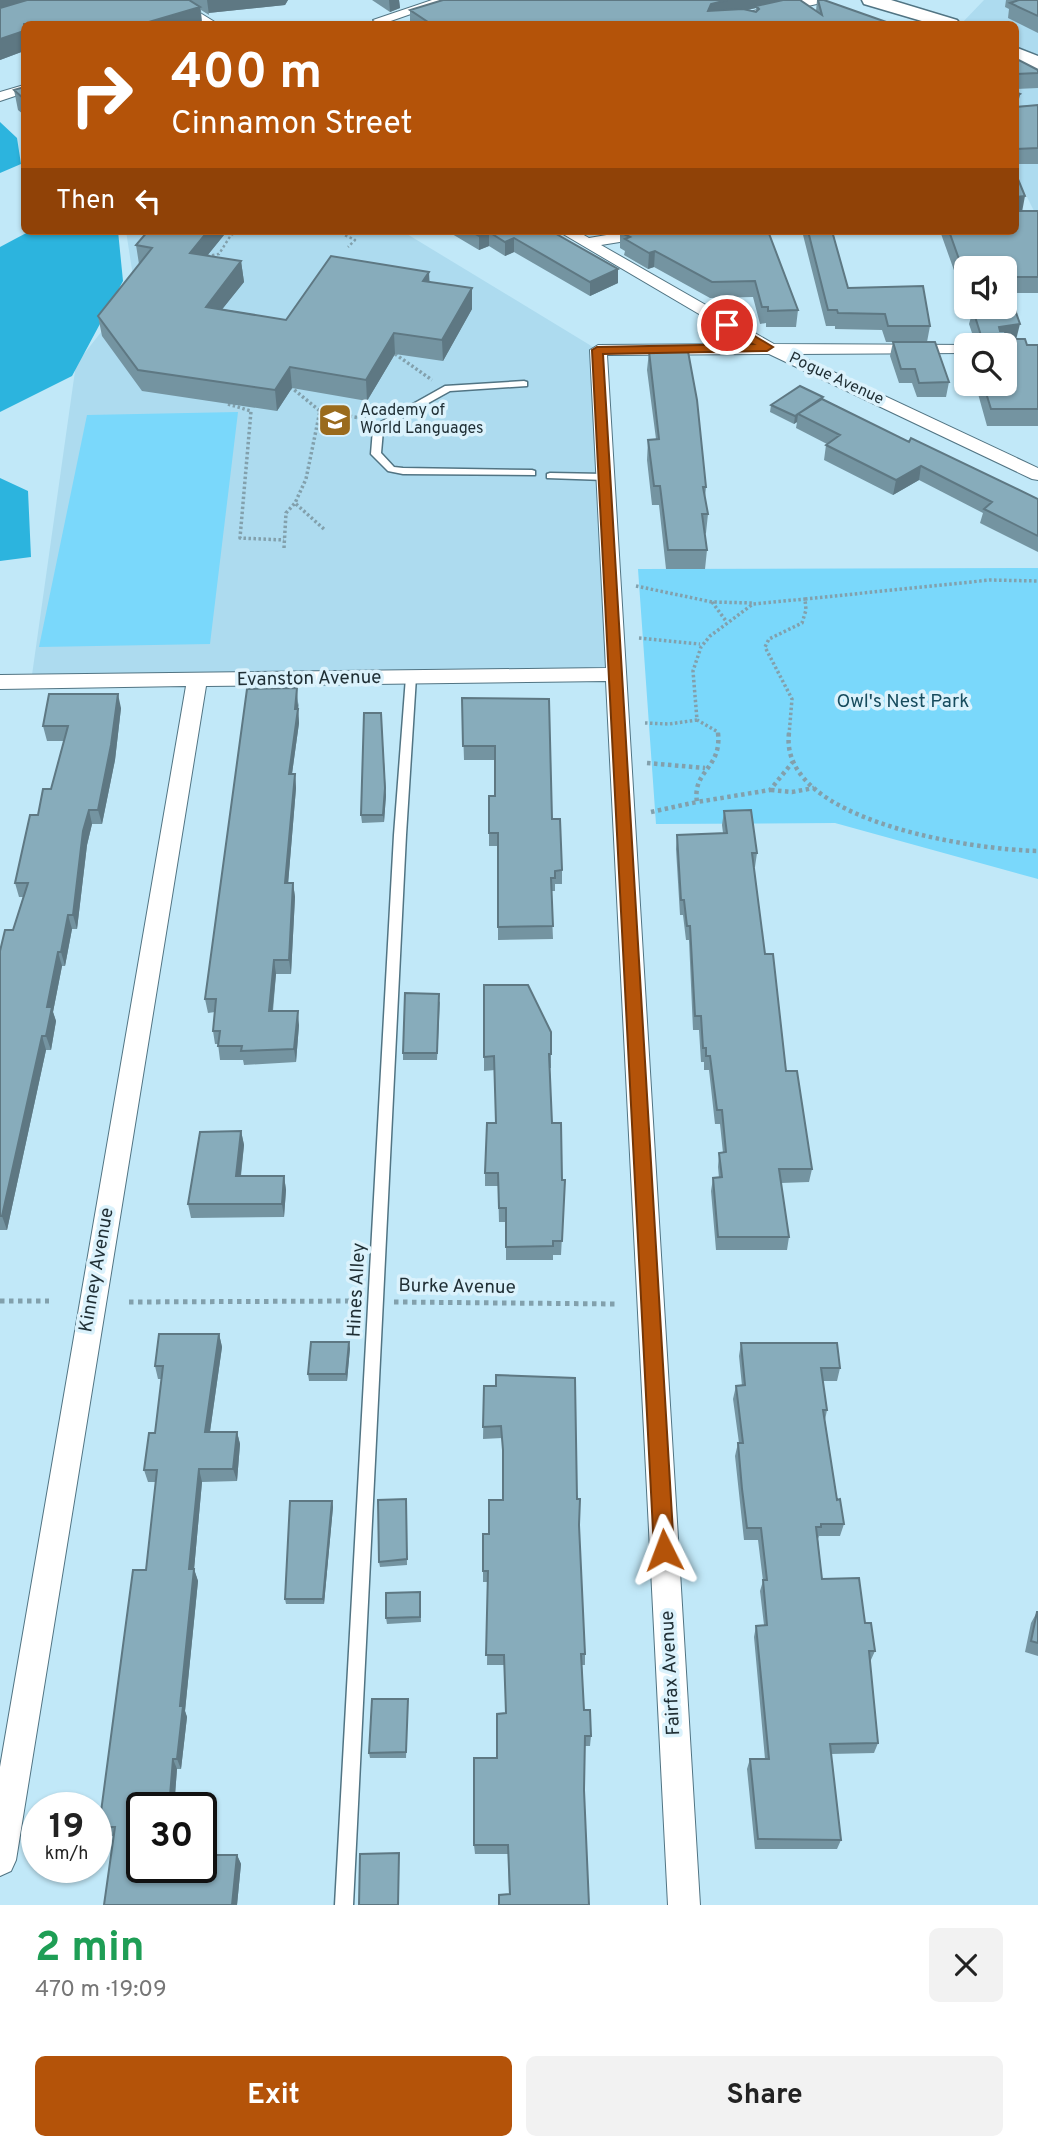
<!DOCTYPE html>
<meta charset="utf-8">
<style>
:root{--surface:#fff;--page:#f2f2f2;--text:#222;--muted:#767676;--accent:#b45309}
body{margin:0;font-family:Overpass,sans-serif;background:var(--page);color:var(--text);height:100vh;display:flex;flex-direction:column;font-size:26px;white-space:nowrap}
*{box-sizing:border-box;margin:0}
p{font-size:23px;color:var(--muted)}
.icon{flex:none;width:38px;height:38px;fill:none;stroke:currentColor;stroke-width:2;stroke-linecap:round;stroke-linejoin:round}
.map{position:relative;height:1905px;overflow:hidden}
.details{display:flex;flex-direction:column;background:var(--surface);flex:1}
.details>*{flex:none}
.guide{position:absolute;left:21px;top:21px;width:998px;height:214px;border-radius:10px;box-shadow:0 2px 5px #0004;background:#b45309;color:#fff;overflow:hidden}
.controls{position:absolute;left:954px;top:256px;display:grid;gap:14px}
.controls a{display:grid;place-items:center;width:63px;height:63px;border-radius:10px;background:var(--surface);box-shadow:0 2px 5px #0004;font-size:35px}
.speed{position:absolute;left:21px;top:1792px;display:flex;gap:14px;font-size:35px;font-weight:700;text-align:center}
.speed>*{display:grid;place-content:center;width:91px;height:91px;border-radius:50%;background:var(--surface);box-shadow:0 2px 5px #0004;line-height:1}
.speed small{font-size:18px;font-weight:400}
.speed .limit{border:4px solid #111;border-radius:10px;background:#fff;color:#111}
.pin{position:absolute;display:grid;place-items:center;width:60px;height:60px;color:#fff;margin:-30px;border:4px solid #fff;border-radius:50%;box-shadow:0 2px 7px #0007}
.me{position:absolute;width:77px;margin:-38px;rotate:357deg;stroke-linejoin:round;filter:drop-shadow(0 0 5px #0008)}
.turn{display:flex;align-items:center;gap:24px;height:147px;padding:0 35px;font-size:32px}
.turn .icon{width:91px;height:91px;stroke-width:2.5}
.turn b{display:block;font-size:49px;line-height:60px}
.then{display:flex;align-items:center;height:66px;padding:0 35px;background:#0003;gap:14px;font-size:26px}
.round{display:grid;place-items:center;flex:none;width:74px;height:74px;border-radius:10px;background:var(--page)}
.headline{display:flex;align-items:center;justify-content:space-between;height:119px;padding:0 35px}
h1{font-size:42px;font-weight:700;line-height:52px;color:#1e9e55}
.button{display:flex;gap:14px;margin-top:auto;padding:14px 35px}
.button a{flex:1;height:80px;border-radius:10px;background:var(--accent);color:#fff;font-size:28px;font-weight:700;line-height:80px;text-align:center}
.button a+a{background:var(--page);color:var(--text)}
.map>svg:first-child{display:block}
</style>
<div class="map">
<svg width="1038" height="1905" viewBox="0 0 1038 1905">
<rect width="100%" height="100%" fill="#c1e8f8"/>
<!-- built -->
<path fill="#addbef" d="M984 0H1038V219L1015 173V24H961Z
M126 231H402L598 350 617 674 31 682 76 364 135 289Z"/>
<!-- green -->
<path fill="#7ad8fb" d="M238 412 210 644 39 647 87 415Z
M1038 568V879L835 823 656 824 638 569Z"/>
<!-- forest -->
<path fill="#2cb4de" d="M0 122 17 138 21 164 0 173Z
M30 231H118L123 281 72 376 0 412V247Z
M0 478 28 491 31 557 0 561Z"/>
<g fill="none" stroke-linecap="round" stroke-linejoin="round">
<!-- lane casing -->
<g stroke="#517483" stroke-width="3">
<path id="lane" d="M524 381 527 382V386L450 391 385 427 383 430 381 453 394 467 403 468 532 470 535 471V475L403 474 388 471 371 454 373 429 379 423 445 386Z
M550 473 605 474 610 477 605 480 547 478V474Z
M411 673 416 677 406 835 353 1905H335L394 835 406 677Z"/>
</g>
<!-- street casing -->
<g stroke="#517483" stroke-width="2">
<path id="street" d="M164 0H179L218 24H203Z
M432 0H451L385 23 380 24 373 20Z
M800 0H822L821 3 730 24H709L711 21Z
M24 85V93L0 101V92Z
M558 231H577L589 238 630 231H665L657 236 601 245 774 344 972 345H966V353L795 354 1038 468V480L1032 479 769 354 607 355 700 1905H668L606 681 206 686 16 1860 11 1871 0 1876V1767L186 686 0 689V675L606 668 590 350 598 345 750 344Z"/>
</g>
<!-- secondary casing -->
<g stroke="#517483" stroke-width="3">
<path id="secondary" d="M862 0H891L957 20 960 24H932L864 4Z
M1015 47 1038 56V70L1015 60Z"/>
</g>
<!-- path-far3 -->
<path stroke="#82a0ac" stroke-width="2.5" stroke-dasharray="2.5 2.5" stroke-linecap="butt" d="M336 231 355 240 348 247
M207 256 219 254 231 235 238 231"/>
<!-- path-far2 -->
<path stroke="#82a0ac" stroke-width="3.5" stroke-dasharray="2.5 2.5" stroke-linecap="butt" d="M395 354 432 380
M228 404 251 411 240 538 284 540
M320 411 366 419
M296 504 325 530
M284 548 286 513 295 503 306 479 320 411 292 388
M636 586 712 602 752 603
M712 602 726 621
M639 638 700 644
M645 723 669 724 697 720
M718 735V732L697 720 693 671 701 647 710 636 753 604 805 599
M789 735 792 699 765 647 769 639 802 623 806 610 805 599 990 580 1038 581"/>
<!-- path-far1 -->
<path stroke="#82a0ac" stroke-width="4.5" stroke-dasharray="3.5 3.5" stroke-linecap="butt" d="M718 733C722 769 692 770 697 802L770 790 792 763
M789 733C778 822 976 850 1038 851
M647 763 705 768
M771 790 792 792 814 788
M651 812 697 802"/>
<!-- path -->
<path stroke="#82a0ac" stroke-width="5" stroke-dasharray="4.5 4.5" stroke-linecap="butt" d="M0 1301H49
M129 1302 354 1301
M394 1302 617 1304"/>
<!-- lane -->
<use href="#lane" fill="#fff" fill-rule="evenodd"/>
<!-- street -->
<use href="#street" fill="#fff" fill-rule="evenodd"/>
<!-- secondary -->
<use href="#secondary" fill="#fff" fill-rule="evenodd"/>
</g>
<!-- wall -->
<path fill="#7494a1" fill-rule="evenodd" d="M0 0H288L285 5 208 13 209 15 201 10 202 24H24V51L0 60Z
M372 0H399L400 8 390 12Z
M780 0 816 11 817 0H824L892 24H410V10ZM756 8V12L747 10Z
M1006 0H1038V33L1008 18 1009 9 1005 7Z
M1015 58 1038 70V88L1015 89Z
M24 87V115L18 110 14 90Z
M1015 92 1020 94 1017 106 1038 105V164H1015Z
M1022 211H1038V293H1010L1016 339 1027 345H1038V426H987L975 383H1004V345H976L969 324 971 317 967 306H1004L966 268V304L940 231H949Z
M148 231H223L224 235 207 256 241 261 244 282 222 309 286 320 430 282 472 309 443 361 395 354 367 401 292 388 277 411 142 391 102 336 98 316 139 264 136 245Z
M447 231H551L618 269V283L590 296 514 252 505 256 489 246 479 250Z
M768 231 798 310 796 327H766V323L760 324 753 297 710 298 654 267 648 269 624 255 625 251 620 248V232Z
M802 231H832L848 288 930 326 927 342 949 382 946 397H917L912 383H899L890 356 893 342H886L882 330 835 329V326H826Z
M655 347 706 487 705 498 708 514 706 533 705 534 707 550 705 569H666L659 505H652L647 460 648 440 656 439 647 370 649 351H655Z
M823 399 909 442 1038 499V552L980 523 983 513 919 480 893 495 824 460 826 445 827 444 796 428 797 422 794 424 770 412 771 405Z
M462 698 552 819 562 870V884H555V891H551L553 939 498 940V846H489V796H495V760H464Z
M299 702 298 711 299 723 292 774H295L296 788 288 883H293L295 897 291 974H276L273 1011 299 1025 296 1062 244 1065 243 1060H220L218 1044H215L213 1031 215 1012 208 1013 205 999Z
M121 708 115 760 102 824H92L87 845 77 929H72L65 966H62L53 1012 56 1021 51 1050H46L7 1230H0V951L13 930 23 897H19L15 883 38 815 51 789 64 741H47L43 726Z
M386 795 384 822 362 823 361 815Z
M724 811 757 853 755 867H754L765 954 786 1071 812 1169 809 1182 781 1183 789 1237 787 1250H716L711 1191 713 1178H719L718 1167 719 1153H723L720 1124H715L709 1070H704V1062H701L699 1030H693L689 940H686L683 915H680L676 849 677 835 723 833 722 825Z
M484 985 551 1032V1068H550L552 1123 562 1180H565L561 1255H553V1260H506V1222H499L498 1186H485V1173L496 1123 495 1070 484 1071Z
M440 1001 437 1060H403V1053Z
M241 1131 244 1145 241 1176H284L286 1190 284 1217 191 1218 188 1204Z
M159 1334H219L222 1347 210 1432H237L240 1444 237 1481 202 1482 194 1569 198 1581 185 1711 187 1717 181 1769H177L174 1808H142V1867H201V1855H237L241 1864 237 1905H104L114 1836 104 1837 99 1827 133 1570H146L156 1482H148L144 1470 149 1433H155L162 1379H158L155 1366Z
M741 1343 840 1368 837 1381H823L827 1410 825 1420 837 1500 844 1524 840 1536H819L818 1539 822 1579 865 1623 875 1651 870 1662 878 1743 874 1753 831 1754 841 1840 837 1849H755L747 1769 750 1759H765L754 1637 756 1626 764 1625 760 1591 763 1581 758 1540H744L735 1456 738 1443H739L733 1399 736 1386H742L739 1356Z
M350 1348 347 1381H309L308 1374Z
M484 1386 577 1499 585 1654V1665H582L584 1710 591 1736 590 1746H585L509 1894 508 1854H475L474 1845 497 1758 506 1713 504 1665H487L488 1582H483V1534H489L503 1500V1458L502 1438 483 1439Z
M406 1499 407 1565 380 1567 379 1562Z
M332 1501 333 1507 324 1604H286L285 1599Z
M420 1592 421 1622 387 1624 386 1618Z
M1037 1612H1038V1656L1025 1652 1031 1623Z
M408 1699 406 1758H370L369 1753Z"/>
<!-- shaded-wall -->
<path fill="#5e7883" d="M0 0H53L0 15Z
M207 0H288L285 5 208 13 209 15Z
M389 0H399L400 8 390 12Z
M727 0H780V2L756 6V8L710 18 708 11 711 4Z
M200 7 202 24H142Z
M24 31V51L0 60V39Z
M1020 94 1017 109 1015 97Z
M1025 196 1022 212 1015 213 1016 197Z
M208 231H223L224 235 193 273 190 253Z
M489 232V246L479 250V236Z
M514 238V252L505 256V242Z
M655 251 654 267 648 269 649 253Z
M241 261 244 282 208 327 206 307Z
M618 269V283L590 296V282Z
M429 272 430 292 423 281Z
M472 288V309L443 361 442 340Z
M1020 324 1016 340 996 344 999 327Z
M394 333 395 354 367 401 366 380Z
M290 367 292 388 277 411 275 390Z
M798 414 797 422 794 424 795 416Z
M921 466 919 480 893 495 896 480Z
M297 688 299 723 290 788 289 774Z
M118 694 121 708 115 760 102 824 98 810Z
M381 713 386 795 384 822 383 815Z
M295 774 296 788 287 897 285 883Z
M89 810 92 824 87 845 77 929 73 915 83 831Z
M293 883 295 897 291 974 289 960Z
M68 915 72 929 65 966 61 952Z
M58 952 62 966 53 1012 56 1021 51 1050 46 1036 47 1007Z
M274 960 276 974 271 1025 269 1011Z
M298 1011 299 1025 296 1062 294 1049Z
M42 1036 46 1050 7 1230 2 1216Z
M241 1131 244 1145 239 1190 236 1176Z
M284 1176 286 1190 284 1217 282 1204Z
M219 1334 222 1347 208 1445 205 1432Z
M349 1342 350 1348 347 1381 346 1374Z
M237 1432 240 1444 237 1481 233 1469Z
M199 1469 202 1482 193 1581 189 1569Z
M332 1501 333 1507 324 1604 323 1599Z
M194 1569 198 1581 185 1711 187 1717 181 1769 177 1759 180 1706Z
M173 1759 177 1769 174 1808H169Z
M399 1853V1905H398Z
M237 1855 241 1864 237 1905H232Z"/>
<!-- building -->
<path fill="#87acbb" stroke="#5e7883" stroke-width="2" d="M27 0H189L200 7 142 24H24V31L0 39V8Z
M443 0H727L711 4 708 11 743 9 756 12 759 9 756 6 783 0H800L822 15 818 0H824L892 24H431L410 10Z
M1019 0H1038V16L1010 3Z
M1015 58 1038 70V73L1015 74Z
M24 87V99L14 90Z
M1015 92 1020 94 1015 97 1016 107 1038 105V148L1015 149Z
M1015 172 1025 196 1016 197V211H1038V277H1004V268H966V279L949 231H1015Z
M148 231H208L190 253 241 261 206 307 286 320 331 256 429 272 423 281 472 288 442 340 394 333 366 380 290 367 275 390 138 370 98 316 152 248 136 245Z
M470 231H551L618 269 590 282 514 238 505 242 489 232 479 236Z
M633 231H768L798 310 768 311V307H762L755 281 712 282 655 251 649 253 625 239 630 237 620 232Z
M808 231H832L848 288 923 286 930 326H888L885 314 838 313 837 310H828Z
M1004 278 1020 324 999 327 1000 331H1005L1006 339H1025L1027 345H1038V409H991L983 383H1004V345H984L972 307H976V306H1004Z
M893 342H935L949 382 919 383 915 369H901Z
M687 346 697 400 706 487H703L708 514H702L707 550H668L660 486H654L648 440 659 439 649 351H656L655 347Z
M800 386 823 397 795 416 771 405Z
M822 399 909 442 911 438 1038 499V536L984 509 992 502 921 466 896 480 826 445 840 435 798 414Z
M297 688 295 709H298L289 774H295L285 883H293L289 960H274L269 1011H298L294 1049 241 1051 242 1046H218L220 1031H213L216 999H205L247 689Z
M49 694H118L111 745 98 810H89L83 831 73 915H68L61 952H58L47 1007H52L46 1036H42L2 1216H0V951L5 930H13L28 883H15L30 815H38L43 789H51L68 726H43Z
M462 698 549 699 552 819H560L562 870 555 871V878H551L553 926 498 927V833H489V796H495V746H463Z
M364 713H381L385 788 383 815H361Z
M751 810 757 853H752L765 954H773L786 1071H797L812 1169H779L789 1237H718L713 1178 722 1177 719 1153 726 1152 722 1110H717L710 1056H706V1048H703L701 1016H695L690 926H687L684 900H681L677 835 727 833 724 811Z
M484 985H528L551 1032V1054H549L552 1123H561L562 1180H565L562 1241H553V1246L506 1247V1208H499L498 1173H485L487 1123H496L494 1056 484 1057Z
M405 993 439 994 437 1053H403Z
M241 1131 236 1176H284L282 1204H188L200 1132Z
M159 1334H219L205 1432H237L233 1469H199L189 1569H194L180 1706H183L177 1759H173L169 1808H142V1867H201V1855H237L232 1905H104L115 1827H99L133 1570H146L157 1470H144L149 1433H155L163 1366H155Z
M311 1342H349L346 1374H308Z
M741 1343H837L840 1368H821L827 1410H823L837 1500 840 1499 844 1524H821V1527H816L822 1579 859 1578 865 1623H871L875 1651H869L878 1743 830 1744 841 1840 758 1839 750 1759H769L756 1626 767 1625 763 1580H767L761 1528H747L742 1489 738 1443H743L736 1386 745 1385Z
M496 1375 575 1378 577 1499H580L579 1525 585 1654H581L584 1710H590L591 1736H585L584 1790 589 1905H499V1895L510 1894 508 1845H474V1758H497V1714L506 1713 504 1655H486L488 1571H483V1534H489V1500H503V1450L501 1426 483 1427 484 1386H496Z
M406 1499 407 1559 379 1562 378 1500Z
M290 1501H332L323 1599H285Z
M420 1592V1617L386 1618V1593Z
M1037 1612H1038V1643L1031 1641Z
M372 1699H408L406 1752 369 1753Z
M399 1853 398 1905H359L360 1854Z"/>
<!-- route -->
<path fill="#b45309" stroke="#753606" stroke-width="2" d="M723 322H731L773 347 767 351 603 354 674 1550 671 1557 664 1560 657 1557 654 1550 592 350 597 347 753 344 723 327Z"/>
<!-- icons -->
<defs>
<g id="school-square" transform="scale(1.75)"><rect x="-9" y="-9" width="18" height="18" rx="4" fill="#9a6b1d" stroke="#dbf2fc"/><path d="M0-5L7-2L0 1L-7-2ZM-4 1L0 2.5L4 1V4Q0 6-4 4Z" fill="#fff"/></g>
</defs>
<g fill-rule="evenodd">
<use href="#school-square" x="335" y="420"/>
</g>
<g text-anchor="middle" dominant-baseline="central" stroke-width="7" stroke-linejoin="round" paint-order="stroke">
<!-- far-street labels -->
<g font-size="16" fill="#1f2e34" stroke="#dbf2fc">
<text transform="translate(836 379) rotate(25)">Pogue Avenue</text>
</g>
<!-- far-poi labels -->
<g font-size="16" fill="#1f2e34" stroke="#dbf2fc" text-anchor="start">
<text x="360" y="411">Academy of<tspan x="360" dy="18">World Languages</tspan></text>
</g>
<!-- street labels -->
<g font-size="19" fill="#1f2e34" stroke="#dbf2fc">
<text transform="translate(309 679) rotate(-1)">Evanston Avenue</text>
<text transform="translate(97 1270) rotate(-80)">Kinney Avenue</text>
<text transform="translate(457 1287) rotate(1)">Burke Avenue</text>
<text transform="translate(357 1290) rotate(-87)">Hines Alley</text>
<text transform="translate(671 1673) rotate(-93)">Fairfax Avenue</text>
</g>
<!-- park labels -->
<g font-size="19" fill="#174c5e" stroke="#dbf2fc">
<text x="903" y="702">Owl's Nest Park</text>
</g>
</g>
</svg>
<div class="controls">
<a><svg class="icon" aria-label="sound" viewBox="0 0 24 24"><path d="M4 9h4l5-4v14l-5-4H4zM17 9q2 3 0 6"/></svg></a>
<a><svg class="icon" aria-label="search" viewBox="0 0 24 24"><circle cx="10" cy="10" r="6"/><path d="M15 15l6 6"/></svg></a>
</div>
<div class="speed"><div>19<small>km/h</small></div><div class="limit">30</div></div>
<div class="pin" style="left:727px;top:325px;background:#d93025"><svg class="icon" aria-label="arrive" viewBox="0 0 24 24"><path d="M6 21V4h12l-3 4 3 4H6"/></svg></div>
<svg class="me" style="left:664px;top:1550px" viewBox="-20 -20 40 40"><path d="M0-17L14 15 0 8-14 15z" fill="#b45309" stroke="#fff" stroke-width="4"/></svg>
<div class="guide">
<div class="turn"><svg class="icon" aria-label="right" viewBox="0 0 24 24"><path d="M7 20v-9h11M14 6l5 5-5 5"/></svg><div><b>400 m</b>Cinnamon Street</div></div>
<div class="then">Then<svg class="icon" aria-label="left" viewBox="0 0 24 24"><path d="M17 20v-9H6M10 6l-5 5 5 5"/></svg></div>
</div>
</div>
<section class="details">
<div class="headline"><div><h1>2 min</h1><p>470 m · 19:09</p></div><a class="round"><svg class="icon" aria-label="close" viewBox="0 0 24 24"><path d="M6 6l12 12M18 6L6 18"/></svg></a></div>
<div class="button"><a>Exit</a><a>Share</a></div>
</section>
